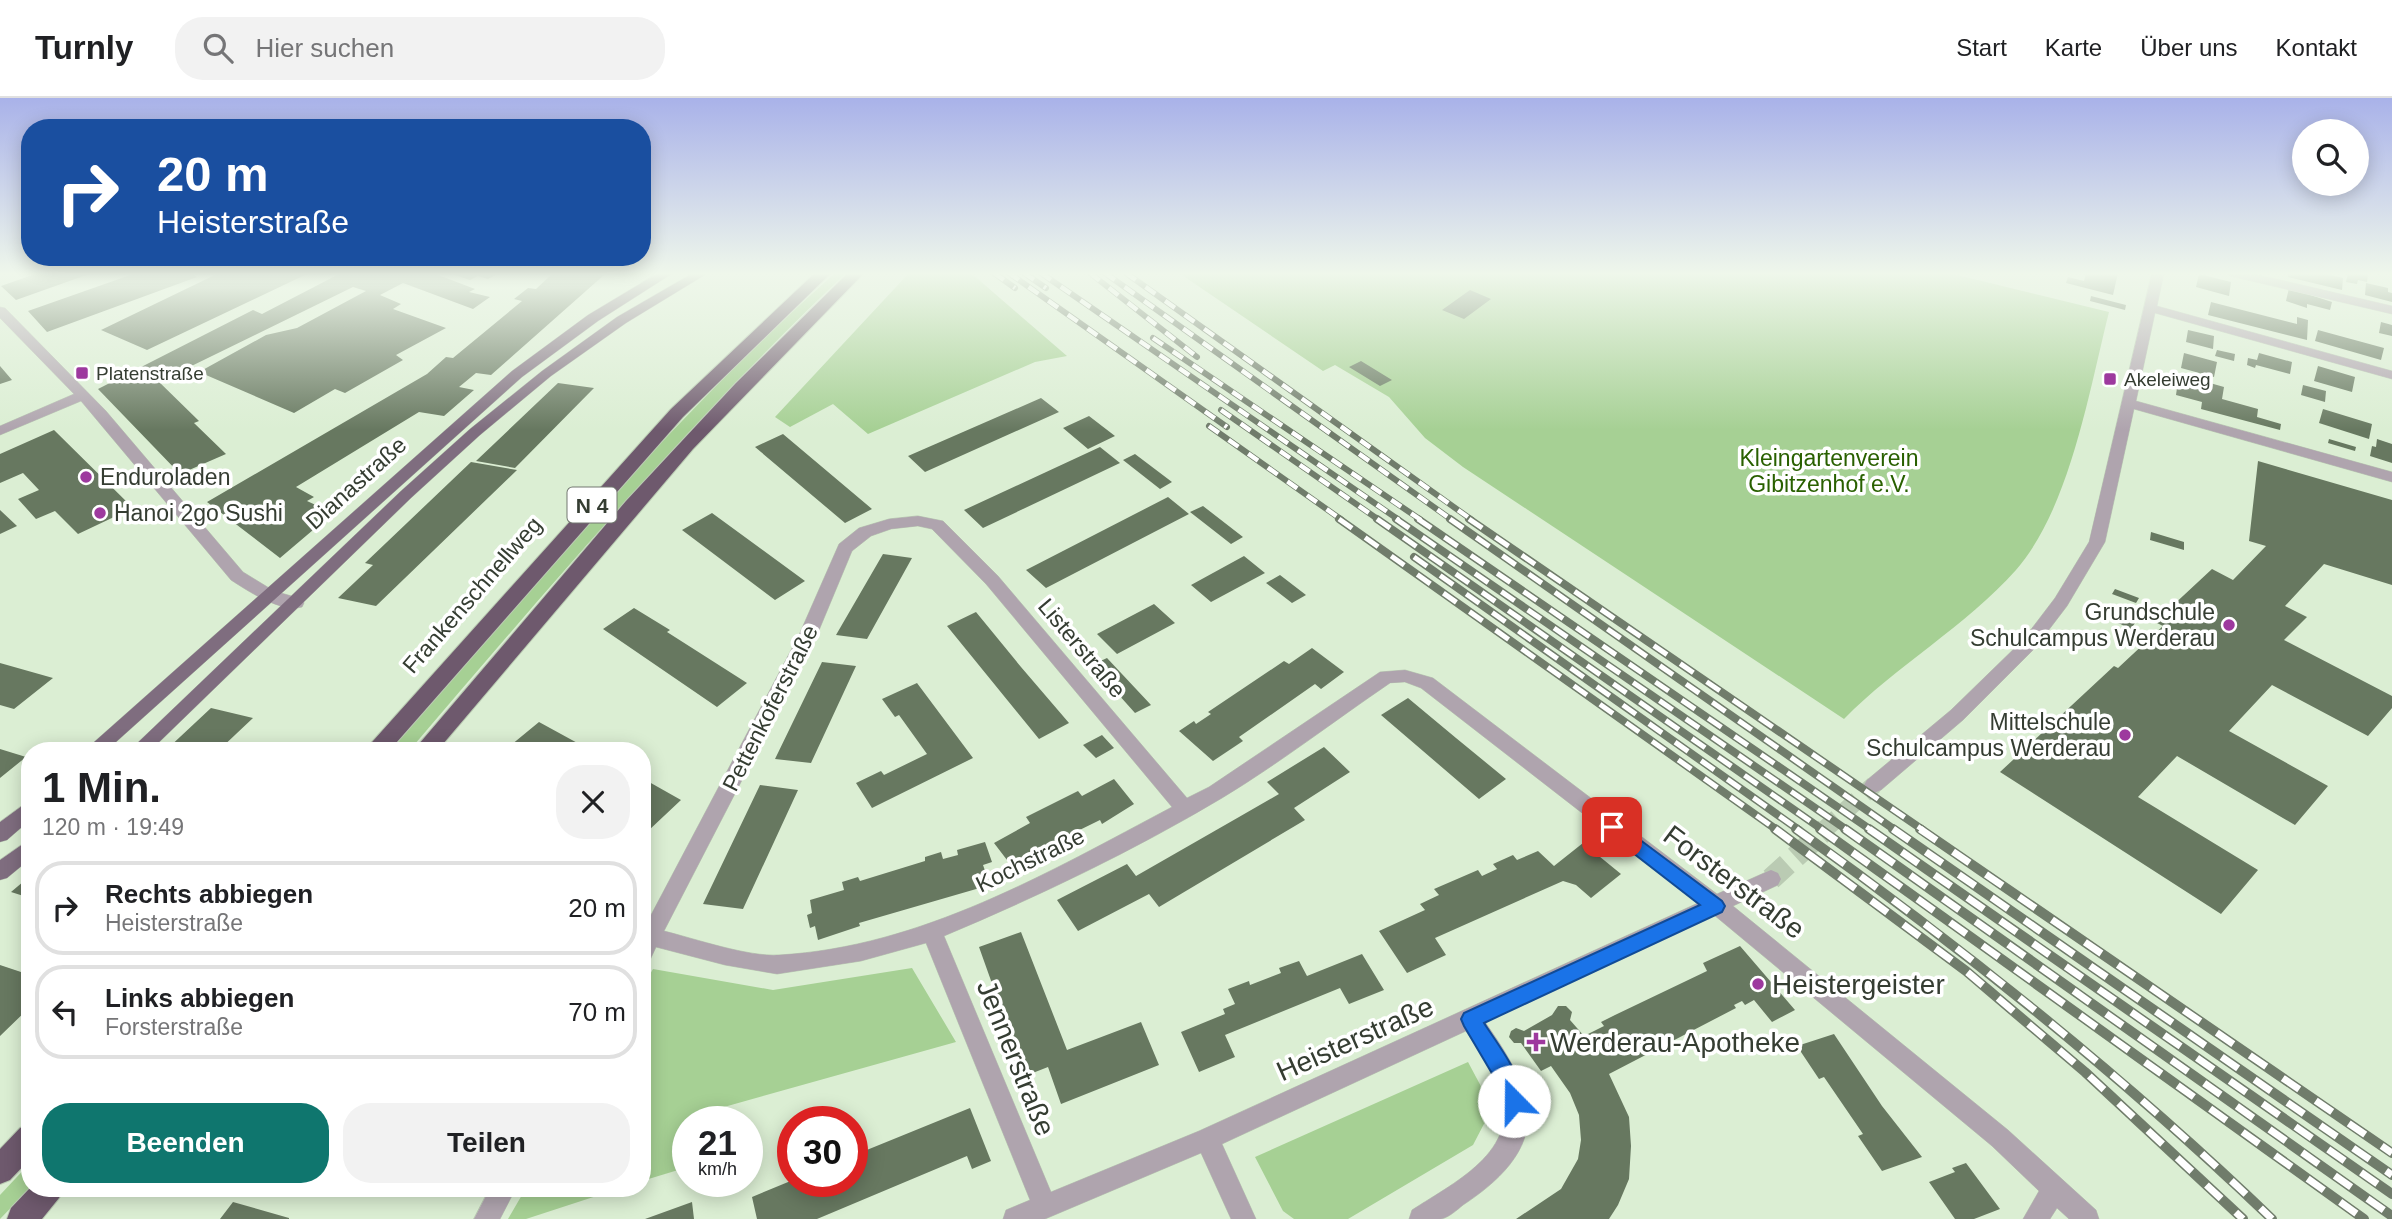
<!DOCTYPE html>
<html lang="de">
<meta charset="utf-8">
<style>
:root{--surface:#fff;--page:#f2f2f2;--text:#202124;--muted:#757577;--line:#e0e0e0;--accent:#0f766e}
body{margin:0;font-family:Helvetica,sans-serif;background:var(--page);color:var(--text);height:100vh;display:flex;flex-direction:column;font-size:26px;white-space:nowrap}
*{box-sizing:border-box;margin:0}
p{font-size:23px;color:var(--muted)}
.icon{flex:none;width:38px;height:38px;fill:none;stroke:currentColor;stroke-width:2;stroke-linecap:round;stroke-linejoin:round}
.map{position:relative;flex:1;overflow:hidden}
.drawer{position:absolute;left:21px;top:644px;width:630px;height:455px;display:flex;flex-direction:column;background:var(--surface);border-radius:28px;box-shadow:0 4px 18px #0003}
.drawer>*{flex:none}
.top-card{position:absolute;left:21px;top:21px;width:630px;height:147px;border-radius:28px;box-shadow:0 4px 18px #0003;background:#1a4fa0;color:#fff;overflow:hidden}
.controls{position:absolute;left:2292px;top:21px;display:grid;gap:14px}
.controls a{display:grid;place-items:center;width:77px;height:77px;border-radius:50%;background:var(--surface);box-shadow:0 4px 18px #0003;font-size:35px}
.speed{position:absolute;left:672px;top:1008px;display:flex;gap:14px;font-size:35px;font-weight:700;text-align:center}
.speed>*{display:grid;place-content:center;width:91px;height:91px;border-radius:50%;background:var(--surface);box-shadow:0 4px 18px #0003;line-height:1}
.speed small{font-size:18px;font-weight:400}
.speed .limit{border:10px solid #d22;background:#fff;color:#111}
.pin{position:absolute;display:grid;place-items:center;width:60px;height:60px;color:#fff;margin:-30px;border-radius:14px;box-shadow:0 4px 10px #0006}
.me{position:absolute;width:77px;margin:-38px;rotate:338deg;stroke-linejoin:round;filter:drop-shadow(0 0 5px #0008)}
.turn{display:flex;align-items:center;gap:24px;height:147px;padding:0 21px;font-size:32px}
.turn .icon{width:91px;height:91px;stroke-width:2.5}
.turn b{display:block;font-size:49px;line-height:60px}
.round{display:grid;place-items:center;flex:none;width:74px;height:74px;border-radius:28px;background:var(--page)}
.overview{display:flex;align-items:center;justify-content:space-between;height:119px;padding:0 21px}
h1{font-size:42px;font-weight:600;line-height:52px}
.primary-button{display:flex;gap:14px;margin-top:auto;padding:14px 21px}
.primary-button a{flex:1;height:80px;border-radius:28px;background:var(--accent);color:#fff;font-size:28px;font-weight:600;line-height:80px;text-align:center}
.primary-button a+a{background:var(--page);color:var(--text)}
ul{padding:0;list-style:none}
li{display:flex;align-items:center;gap:21px;height:94px;margin:0 14px 10px;padding:0 7px;border:4px solid var(--line);border-radius:28px}
li div{flex:1}
li b{display:block;font-size:26px}
li em{font-style:normal}
header{display:flex;align-items:center;gap:42px;box-sizing:border-box;height:98px;padding:0 35px;background:var(--surface);border-bottom:2px solid var(--line)}
header strong{font-size:33px}
nav{display:flex;gap:38px;margin-inline-start:auto;font-size:24px}
.search{width:490px;height:63px;background:var(--page);display:flex;align-items:center;gap:18px;box-sizing:border-box;padding:0 24px;border-radius:28px;color:var(--muted);font-size:26px}
.map>svg:first-child{display:block}
</style>
<header>
<strong>Turnly</strong>
<div class="search"><svg class="icon" aria-label="search" viewBox="0 0 24 24"><circle cx="10" cy="10" r="6"/><path d="M15 15l6 6"/></svg>Hier suchen</div>
<nav><a>Start</a><a>Karte</a><a>Über uns</a><a>Kontakt</a></nav>
</header>
<div class="map">
<svg width="2392" height="1121" viewBox="0 0 2392 1121">
<rect width="100%" height="100%" fill="#dbeed3"/>
<!-- green -->
<path fill="#a6d094" d="M835 175H846C689 324 550 488 409 653H390C531 488 673 319 835 175Z
M909 175H971L1067 258 1035 264 868 336 833 306 790 329 775 319Z
M1179 175H1949L2109 214C2089 293 2070 410 2016 472 1965 529 1897 567 1844 621L1463 369 1425 340 1389 299 1335 267 1323 273Z
M912 870 956 944 724 1009 727 1024H688V1069L642 1083V890L653 871 773 892Z
M1468 964 1484 994 1486 1022 1473 1047 1348 1121H1294L1283 1113 1255 1059Z
M30 1065V1090L0 1121V1097Z
M526 1090H621L526 1121H508Z"/>
<!-- building -->
<path fill="#677860" d="M38 175H92L16 202 1 188Z
M136 175H191L197 179 47 234 28 213Z
M219 175H309L147 252 101 232Z
M341 175H433L475 191 469 194 490 199 473 211 403 185 380 197 401 206 393 211 446 230 396 257 403 262 345 295 335 291 294 315 199 274 266 237 297 230 366 193 353 189 171 278 164 275 154 279 199 323 194 325 226 356 180 376 98 291 253 212 262 216Z
M449 175H499L488 181 478 178 470 182Z
M553 175 604 177 491 277 476 275 459 289 474 292 444 318 419 314 296 389 314 399 307 403 333 415 280 460 207 404 427 276 446 259 453 260 522 203 514 201 528 190 536 191Z
M2086 175H2118L2113 197 2066 185 2068 179 2084 183Z
M2288 175H2322L2343 180 2342 192 2288 179Z
M2348 175 2368 177 2367 184 2358 182 2357 186 2346 184Z
M2199 176 2231 184 2229 198 2196 189Z
M2366 185 2388 190V194L2392 195V204L2365 197Z
M2289 190 2332 204 2330 212 2307 206V210L2286 203Z
M1470 192 1491 201 1464 221 1442 212Z
M2091 198 2126 207 2125 212 2090 203Z
M2211 204 2297 226V219L2308 222 2307 242 2208 217Z
M2381 224 2392 227V238L2379 235Z
M2188 232 2214 238 2213 251 2186 244Z
M2318 232 2384 250 2381 262 2315 243Z
M2217 252 2235 256 2234 263 2215 258Z
M2184 255 2217 264 2214 279 2181 270Z
M2259 255 2292 264 2290 276 2256 267 2255 270 2247 267 2248 260 2257 262Z
M1361 263 1392 282 1380 288 1349 269Z
M0 268 12 282 0 286Z
M2318 268 2355 279 2352 294 2314 283Z
M2178 283 2202 290 2203 283 2224 289 2222 301 2258 311 2257 319 2281 326 2280 332 2201 311 2202 304 2176 297Z
M558 285 594 290 515 370 476 363Z
M2303 287 2326 293 2325 304 2301 297Z
M1041 300 1059 314 925 374 908 358Z
M2323 311 2372 326 2369 341 2319 325Z
M1089 318 1115 338 1088 351 1063 330Z
M54 332 133 410 78 436 55 413 36 421 18 401 39 392 23 375 0 385V356Z
M783 336 872 411 845 425 755 349Z
M2329 341 2356 349 2355 353 2328 345Z
M2377 341 2392 346V365L2370 358 2372 348 2376 349Z
M1100 349 1120 365 983 430 964 412Z
M1135 356 1172 384 1160 391 1123 362Z
M2258 363 2392 402V487L2324 466 2285 508 2307 519 2284 542 2392 598V610L2368 638 2272 587 2229 633 2328 688 2295 727 2177 658 2138 699 2258 772 2221 816 2000 674 2114 568 2118 570 2163 528 2155 524 2212 471 2233 482 2266 448 2249 443Z
M471 364 517 372 376 508 338 500 373 467 365 465Z
M1168 399 1189 416 1046 490 1026 472Z
M1203 408 1243 439 1231 446 1190 414Z
M0 412 17 428 0 436Z
M712 415 805 483 775 502 682 432Z
M2151 434 2184 444V452L2150 442Z
M883 456 912 460 867 541 836 537Z
M1244 458 1265 475 1211 504 1191 487Z
M1280 477 1306 497 1292 505 1266 485Z
M2115 491 2139 500 2136 505 2112 496Z
M1154 506 1175 525 1117 556 1097 536Z
M634 510 670 532 667 534 747 585 717 609 603 531Z
M2121 511 2139 519 2131 531 2114 523Z
M976 514 1021 569 1069 625 1039 641 947 528Z
M1312 550 1344 574 1321 591 1315 586 1239 639 1243 643 1213 663 1179 633 1194 623 1196 626 1211 616 1208 614 1284 563 1289 566Z
M1107 560 1151 607 1135 615 1092 567Z
M822 564 856 568 811 665 775 661Z
M0 565 53 580 14 611 0 607Z
M917 585 973 660 872 710 856 685 881 673 884 677 927 656 899 617 895 619 882 601Z
M1408 600 1456 640 1506 681 1479 701 1381 617Z
M211 610 253 620 218 653H165Z
M539 624 592 653 505 652Z
M1102 637 1114 650 1096 660 1083 647Z
M1324 649 1350 674 1294 710 1305 722 1159 809 1149 796 1078 833 1057 802 1127 766 1136 778 1239 719 1279 696 1267 684Z
M0 651 26 659 0 680Z
M642 680 681 702 648 733 642 730Z
M1114 681 1134 706 1102 726 1100 722 1047 748 1051 753 1019 771 1011 760 1007 762 994 745 1030 725 1026 719 1078 693 1082 698Z
M760 687 798 692 743 811 703 806Z
M985 744 992 764 983 767 990 787 859 825 860 828 818 842 815 828 810 830 807 817 812 815 810 802 844 792 842 784 858 779 860 783 925 763V759L941 754 943 761 958 757 957 752Z
M1583 745 1621 776 1591 800 1576 787 1563 783 1435 840 1446 857 1407 875 1379 833 1425 812 1420 806 1439 797 1434 791 1478 772 1482 778 1497 771 1493 766 1513 757 1517 762 1538 753 1554 768Z
M30 778V800L11 794Z
M1021 834 1067 952 1141 924 1159 967 1061 1006 1048 969 1025 978 979 849Z
M1740 848 1795 912 1772 924 1754 902 1745 907 1742 903 1734 907 1736 910 1609 976 1629 1019 1631 1048 1629 1081 1618 1107 1609 1121H1516L1561 1091 1578 1061 1581 1042 1579 1017 1570 995 1551 968 1541 973 1521 945H1514L1509 939 1511 933 1516 930 1524 933 1552 917 1558 908H1566L1572 914 1570 922 1584 938 1604 928 1601 924 1615 917 1707 873 1703 865Z
M1362 856 1384 892 1349 906 1340 890 1225 937 1235 959 1199 974 1181 934 1225 916 1223 911 1235 906 1228 891 1249 883 1250 887 1281 875 1279 870 1299 863 1307 878Z
M0 867 30 877V909L0 938Z
M1834 936 1882 1008 1922 1059 1882 1073 1858 1038 1863 1036 1824 979 1819 981 1797 948Z
M970 1010 991 1063 972 1071 967 1058 817 1121H757L752 1099 793 1082 852 1083V1058Z
M1966 1065 2000 1111 1974 1121H1955L1929 1084 1955 1074 1952 1070Z
M233 1104 289 1120V1121H220Z
M692 1104 694 1121H645Z"/>
<g fill="none" stroke-linecap="round" stroke-linejoin="round">
<!-- minor-tunnel-far1 -->
<path stroke="#bacbb3" stroke-width="18" stroke-dasharray="18 9" stroke-linecap="butt" d="M1824 732 1874 687"/>
<!-- minor-tunnel -->
<path stroke="#bacbb3" stroke-width="22" stroke-dasharray="22 11" stroke-linecap="butt" d="M1771 781 1826 731"/>
<!-- minor casing -->
<g stroke="#bacbb3" stroke-width="1">
<path id="minor" d="M2152 175H2164L2157 208 2392 273V281L2155 215 2136 303 2392 374V384L2134 311 2105 444 2067 508 2035 550 1963 622 1881 692 1874 695 1867 692 1864 687 1867 682 1951 612 2023 542 2055 500 2089 444Z
M2228 175H2250L2392 208V216L2230 178Z
M0 209 5 210 106 313 243 474 274 493 302 501 304 505 302 509C281 515 248 493 231 482L81 303 0 337V328L74 296 0 220Z
M918 418 943 423 998 478 1187 700 1209 689 1380 574 1405 572 1433 580 1717 796 1764 775 1771 772 1778 775 1781 781 1778 787 1733 808 2008 1032 2096 1112 2099 1121H2069L2057 1110 2050 1121H2023L2039 1093 1992 1048 1714 817 1485 924C1503 950 1522 977 1527 1010 1534 1053 1495 1086 1463 1107 1457 1112 1448 1120 1441 1121 1431 1121 1419 1121 1409 1121L1412 1112C1458 1082 1527 1050 1497 983 1489 965 1476 949 1466 933L1222 1046 1256 1121H1231L1201 1055 1045 1121H1003L1006 1112 1030 1102 926 845 861 863 777 876 725 867 656 849 650 862 642 864V834L799 537 839 446 859 430 889 421ZM918 428 932 431 986 486 1172 709C1049 774 921 849 779 857 748 859 696 841 664 833L817 537 852 453 871 438 891 431ZM1405 584 1421 590 1698 805 1199 1033 1051 1094 944 838C1039 798 1133 753 1222 700 1280 665 1334 623 1390 585Z
M490 1090H516L500 1121H474Z"/>
</g>
<!-- major casing -->
<g stroke="#bacbb3" stroke-width="1">
<path id="major" d="M658 175H673L598 223 522 279 106 653H84L512 273 588 217Z
M693 175H708L626 225 551 278 480 337 412 399 150 653H129L401 393 470 331 542 273 617 219Z
M30 702V722L7 742 0 744V724Z
M30 741V761L7 780 0 782V762Z"/>
</g>
<!-- highway casing -->
<g stroke="#bacbb3" stroke-width="2">
<path id="highway" d="M815 175H831L683 319 389 653H364L671 311Z
M848 175H864L693 351 437 653H413L626 403 736 285Z
M30 1026V1061L10 1082 0 1086V1051L20 1030Z
M30 1090H64L59 1100 42 1121H7L11 1110Z"/>
</g>
<!-- minor -->
<use href="#minor" fill="#afa4ae" fill-rule="evenodd"/>
<!-- major -->
<use href="#major" fill="#7f6d7f" fill-rule="evenodd"/>
<!-- highway -->
<use href="#highway" fill="#6e596d" fill-rule="evenodd"/>
<!-- rail-far2 casing -->
<g stroke="#707c6b" stroke-width="6">
<path id="rail-far2" d="M994 175 1015 190
M1009 175 1227 329
M1024 175 1046 190
M1041 175 1399 422
M1090 175 1197 259
M1105 175 1452 422
M1126 175 1472 422
M1153 240 1421 422
M1221 312 1379 422
M1209 328 1342 422"/>
</g>
<!-- rail-far1 casing -->
<g stroke="#707c6b" stroke-width="8">
<path id="rail-far1" d="M1339 421 1777 732
M1377 421 1823 732
M1396 421 1847 732
M1418 421 1871 732
M1450 421 1895 732
M1469 421 1923 732
M1414 459 1799 732"/>
</g>
<!-- rail casing -->
<g stroke="#707c6b" stroke-width="10">
<path id="rail" d="M1775 731 1966 873 2085 974 2243 1121
M1796 731C1964 851 2123 978 2272 1121
M1820 731 2364 1121
M1845 731 2392 1118
M1869 731 2392 1096
M1893 731 2392 1077
M1920 731 2392 1055"/>
</g>
<!-- rail-far2 -->
<use href="#rail-far2" stroke="#fff" stroke-width="4.5" stroke-dasharray="12" stroke-linecap="butt"/>
<!-- rail-far1 -->
<use href="#rail-far1" stroke="#fff" stroke-width="5" stroke-dasharray="16" stroke-linecap="butt"/>
<!-- rail -->
<use href="#rail" stroke="#fff" stroke-width="7" stroke-dasharray="20" stroke-linecap="butt"/>
</g>
<!-- sky -->
<linearGradient id="sky" x2="0" y2="1"><stop stop-color="#a9b2e9"/><stop offset="0.53" stop-color="#eff7eb"/><stop offset="1" stop-color="#eff7eb" stop-opacity="0"/></linearGradient>
<rect width="2392" height="332" fill="url(#sky)"/>
<!-- route -->
<path fill="#1a73e8" stroke="#114b97" stroke-width="2" d="M1612 721 1722 803 1725 808 1722 814 1484 925C1496 944 1531 988 1521 1010L1514 1013 1506 1010 1500 989 1464 928 1461 921 1464 915 1700 807 1606 734 1603 729 1606 723Z"/>
<!-- markers -->
<g fill="#9d399e" stroke="#fff" stroke-width="2.5">
<rect x="75" y="268" width="14" height="14" rx="3.5"/>
<rect x="2103" y="274" width="14" height="14" rx="3.5"/>
<circle cx="86" cy="379" r="7"/>
<circle cx="100" cy="415" r="7"/>
<circle cx="2229" cy="527" r="7"/>
<circle cx="2125" cy="637" r="7"/>
<circle cx="1758" cy="886" r="7"/>
<path d="M1532.5 933.5h7v7h7v7h-7v7h-7v-7h-7v-7h7z"/>
</g>
<g text-anchor="middle" dominant-baseline="central" stroke-width="7" stroke-linejoin="round" paint-order="stroke">
<!-- far-poi labels -->
<g font-size="19" fill="#353d32" stroke="#fff" text-anchor="start">
<text x="96" y="275">Platenstraße</text>
<text x="2124" y="281">Akeleiweg</text>
</g>
<!-- shield labels -->
<rect fill="#fff" stroke="#727770" stroke-width="2" x="567.5" y="389.5" width="49" height="35" rx="5"/>
<g font-size="21" font-weight="bold" fill="#353d32">
<text x="592" y="407">N 4</text>
</g>
<!-- park labels -->
<g font-size="23" fill="#296000" stroke="#fff">
<text x="1829" y="360">Kleingartenverein<tspan x="1829" dy="26">Gibitzenhof e.V.</tspan></text>
</g>
<!-- poi labels -->
<g font-size="23" fill="#353d32" stroke="#fff" text-anchor="start">
<text x="100" y="379">Enduroladen</text>
<text x="114" y="415">Hanoi 2go Sushi</text>
<text x="2215" y="514" text-anchor="end">Grundschule<tspan x="2215" dy="26">Schulcampus Werderau</tspan></text>
<text x="2111" y="624" text-anchor="end">Mittelschule<tspan x="2111" dy="26">Schulcampus Werderau</tspan></text>
</g>
<!-- street labels -->
<g font-size="23" fill="#353d32" stroke="#fff">
<text transform="translate(356 385) rotate(-42)">Dianastraße</text>
<text transform="translate(472 497) rotate(-49)">Frankenschnellweg</text>
<text transform="translate(1082 550) rotate(50)">Listerstraße</text>
<text transform="translate(770 610) rotate(-63)">Pettenkoferstraße</text>
<text transform="translate(1030 762) rotate(-26)">Kochstraße</text>
</g>
<!-- near-street labels -->
<g font-size="28" fill="#353d32" stroke="#fff">
<text transform="translate(1734 784) rotate(37)">Forsterstraße</text>
<text transform="translate(1355 941) rotate(-24)">Heisterstraße</text>
<text transform="translate(1016 960) rotate(68)">Jennerstraße</text>
</g>
<!-- near-poi labels -->
<g font-size="28" fill="#353d32" stroke="#fff" text-anchor="start">
<text x="1772" y="886">Heistergeister</text>
<text x="1550" y="944">Werderau-Apotheke</text>
</g>
</g>
</svg>
<div class="controls">
<a><svg class="icon" aria-label="search" viewBox="0 0 24 24"><circle cx="10" cy="10" r="6"/><path d="M15 15l6 6"/></svg></a>
</div>
<div class="speed"><div>21<small>km/h</small></div><div class="limit">30</div></div>
<div class="pin" style="left:1612px;top:729px;background:#d93025"><svg class="icon" aria-label="arrive" viewBox="0 0 24 24"><path d="M6 21V4h12l-3 4 3 4H6"/></svg></div>
<svg class="me" style="left:1514px;top:1003px" viewBox="-20 -20 40 40"><circle r="19" fill="#fff"/><path d="M0-13L10 11 0 6-10 11z" fill="#1a73e8"/></svg>
<div class="top-card">
<div class="turn"><svg class="icon" aria-label="right" viewBox="0 0 24 24"><path d="M7 20v-9h11M14 6l5 5-5 5"/></svg><div><b>20 m</b>Heisterstraße</div></div>
</div>
<section class="drawer">
<div class="overview"><div><h1>1 Min.</h1><p>120 m · 19:49</p></div><a class="round"><svg class="icon" aria-label="close" viewBox="0 0 24 24"><path d="M6 6l12 12M18 6L6 18"/></svg></a></div>
<ul>
<li><svg class="icon" aria-label="right" viewBox="0 0 24 24"><path d="M7 20v-9h11M14 6l5 5-5 5"/></svg><div><b>Rechts abbiegen</b><p>Heisterstraße</p></div><em>20 m</em></li>
<li><svg class="icon" aria-label="left" viewBox="0 0 24 24"><path d="M17 20v-9H6M10 6l-5 5 5 5"/></svg><div><b>Links abbiegen</b><p>Forsterstraße</p></div><em>70 m</em></li>
</ul>
<div class="primary-button"><a>Beenden</a><a>Teilen</a></div>
</section>
</div>
